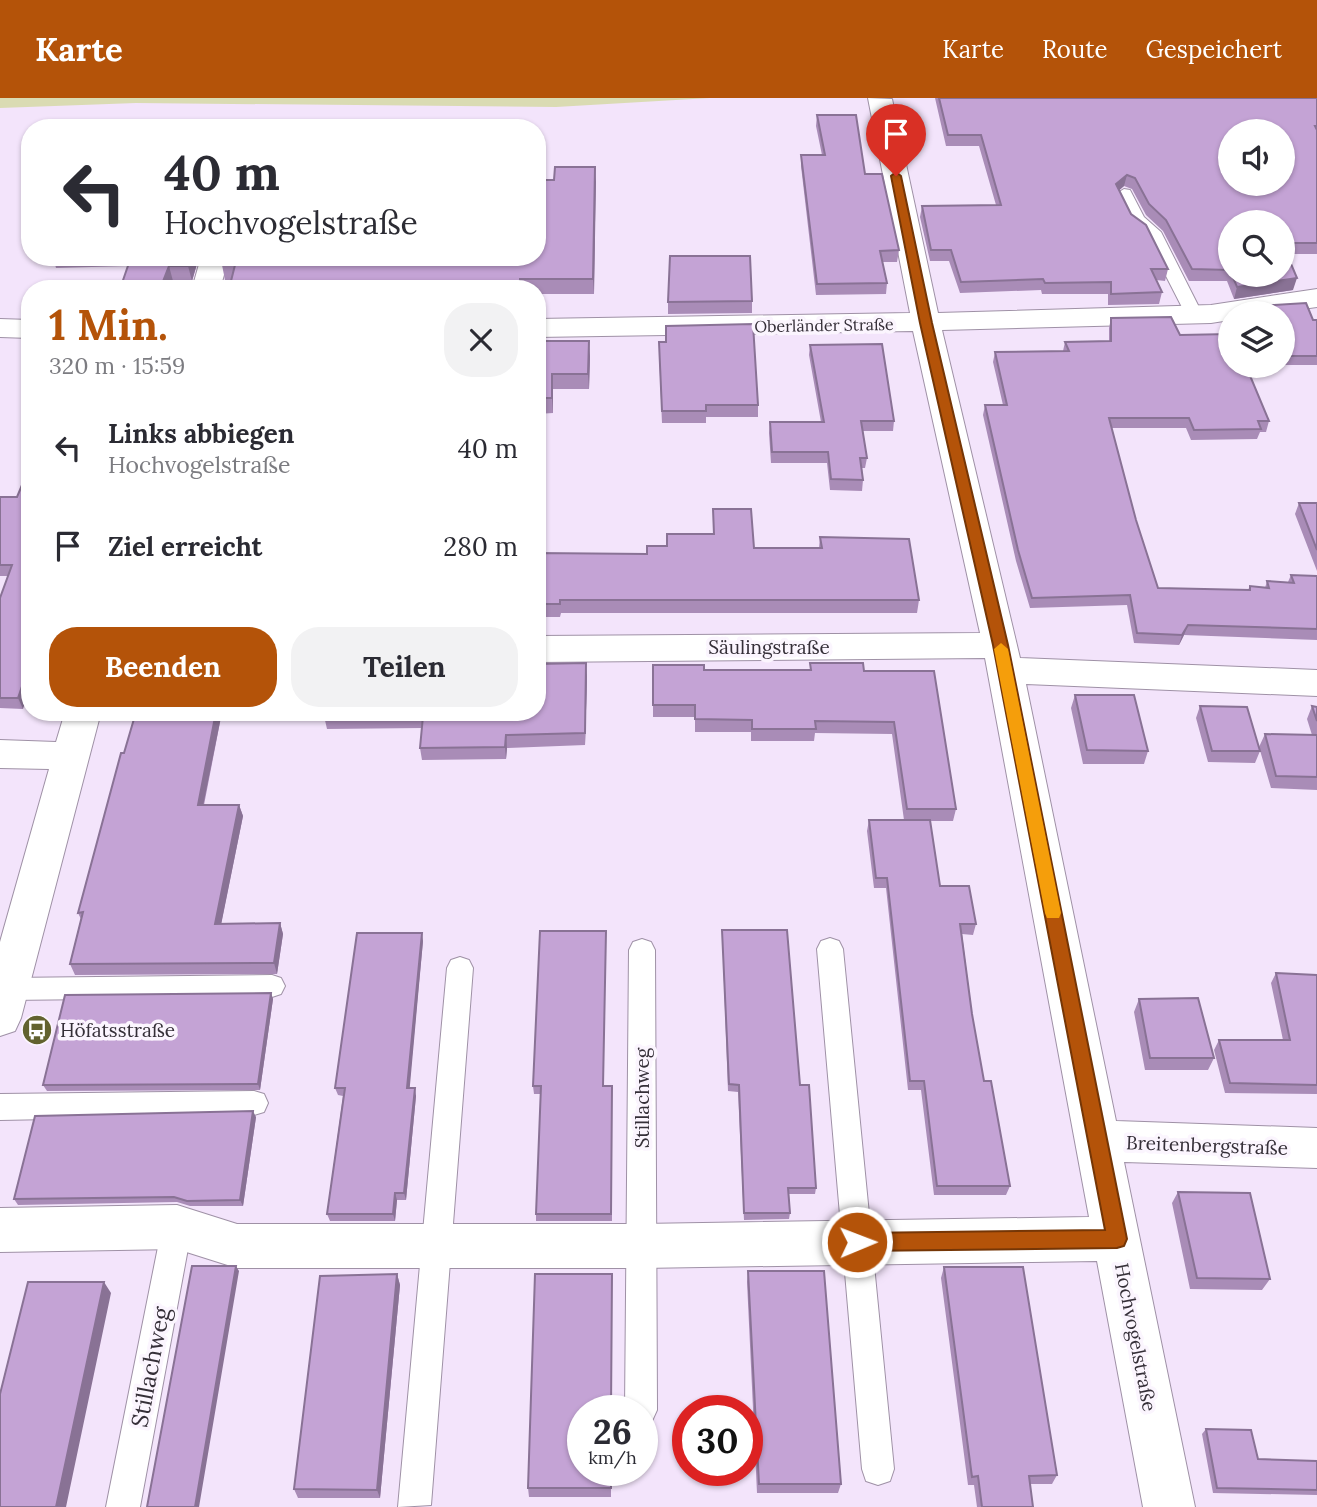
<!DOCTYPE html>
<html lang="de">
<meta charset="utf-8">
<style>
:root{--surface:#fff;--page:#f2f2f3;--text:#2b2b33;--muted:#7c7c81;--accent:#b45309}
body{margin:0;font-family:Lora,serif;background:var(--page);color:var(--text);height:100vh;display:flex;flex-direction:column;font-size:26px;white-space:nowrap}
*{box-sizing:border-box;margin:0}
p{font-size:23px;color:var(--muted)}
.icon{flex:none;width:38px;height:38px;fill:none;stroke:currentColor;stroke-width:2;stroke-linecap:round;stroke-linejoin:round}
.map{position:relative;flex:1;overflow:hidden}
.sheet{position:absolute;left:21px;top:182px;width:525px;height:441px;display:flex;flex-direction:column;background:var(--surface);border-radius:28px;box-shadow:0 2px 5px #0004}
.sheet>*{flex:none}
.hud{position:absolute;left:21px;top:21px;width:525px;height:147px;border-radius:28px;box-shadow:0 2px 5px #0004;background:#fff;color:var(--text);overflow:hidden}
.controls{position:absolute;left:1218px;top:21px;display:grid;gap:14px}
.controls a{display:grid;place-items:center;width:77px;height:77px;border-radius:50%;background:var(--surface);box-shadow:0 2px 5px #0004;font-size:35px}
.speed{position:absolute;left:567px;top:1297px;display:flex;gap:14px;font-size:35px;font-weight:700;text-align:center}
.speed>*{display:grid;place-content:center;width:91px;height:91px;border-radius:50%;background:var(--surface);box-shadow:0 2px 5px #0004;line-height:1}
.speed small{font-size:18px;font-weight:400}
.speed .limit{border:10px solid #d22;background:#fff;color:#111}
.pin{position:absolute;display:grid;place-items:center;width:60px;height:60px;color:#fff;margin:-72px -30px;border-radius:50% 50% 50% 0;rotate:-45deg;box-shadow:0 0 7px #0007}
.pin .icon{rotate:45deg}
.me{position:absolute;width:77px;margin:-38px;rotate:89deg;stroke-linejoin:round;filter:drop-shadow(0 0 5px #0008)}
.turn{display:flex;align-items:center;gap:24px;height:147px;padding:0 28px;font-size:32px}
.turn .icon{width:91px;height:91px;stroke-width:2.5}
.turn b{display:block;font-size:49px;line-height:60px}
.round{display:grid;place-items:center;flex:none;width:74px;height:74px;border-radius:28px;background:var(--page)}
.summary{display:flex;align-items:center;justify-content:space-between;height:119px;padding:0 28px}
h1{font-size:42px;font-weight:700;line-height:52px;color:var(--accent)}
.button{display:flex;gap:14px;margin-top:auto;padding:14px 28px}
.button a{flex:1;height:80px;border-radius:28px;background:var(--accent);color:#fff;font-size:28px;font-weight:700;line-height:80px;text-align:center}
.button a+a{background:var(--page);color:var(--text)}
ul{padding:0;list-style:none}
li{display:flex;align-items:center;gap:21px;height:98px;padding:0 28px}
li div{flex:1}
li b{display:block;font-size:26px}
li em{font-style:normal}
header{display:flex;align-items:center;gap:42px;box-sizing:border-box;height:98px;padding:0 35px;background:var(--accent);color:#fff}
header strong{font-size:33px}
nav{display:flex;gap:38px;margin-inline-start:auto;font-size:24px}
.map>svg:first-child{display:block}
</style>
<header>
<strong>Karte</strong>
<nav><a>Karte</a><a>Route</a><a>Gespeichert</a></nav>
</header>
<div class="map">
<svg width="1317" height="1409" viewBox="0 0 1317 1409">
<rect width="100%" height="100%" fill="#f3e4fb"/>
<!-- green -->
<path fill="#dadbb3" d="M0 0H710L556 9 136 5 0 10Z"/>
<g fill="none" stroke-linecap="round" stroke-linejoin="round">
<!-- lane casing -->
<g stroke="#9f91a6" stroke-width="2">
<path id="lane" d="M1124 91 1130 92 1144 119 1161 134 1203 217 1200 221H1188L1145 137 1131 126 1116 96Z
M830 840 839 843 843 851 894 1371 890 1383 878 1387 866 1383 862 1371 817 851 821 843Z
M642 841 651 844 655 852 657 1312 652 1323 642 1328V1312H625L629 852 633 844Z
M460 859 469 862 473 870 431 1407 398 1409 447 870 451 862Z
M272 877 281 880 285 888 281 896 272 899 7 902 0 900V882L7 880Z
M254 993 264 996 268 1005 264 1014 254 1017 0 1022V996Z
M177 1115 188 1119 192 1129 140 1409H106L162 1129 166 1119Z"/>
</g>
<!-- street casing -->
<g stroke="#9f91a6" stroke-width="2">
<path id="street" d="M868 0 892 1 938 215 1211 207 1317 191V209L1273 215H1230V222L1211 225 942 232 1020 560 1317 572V598L1026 586 1116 1023 1317 1030V1070L1124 1064 1195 1409H1143L1097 1163 641 1170H237L177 1151 0 1154V1110L177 1107 237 1126H641L1089 1119 985 560 537 564V538L980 535 913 233 537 239V221L910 215Z
M201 159H229L220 191H192Z
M0 221 30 222V240L0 239Z
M65 614H101L21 920 15 933 0 938V844L49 671 0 670V642L56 644Z"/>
</g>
<!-- lane -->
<use href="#lane" fill="#fff" fill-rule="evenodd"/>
<!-- street -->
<use href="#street" fill="#fff" fill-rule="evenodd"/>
</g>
<!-- wall -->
<path fill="#a98cb7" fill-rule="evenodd" d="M935 0H1317V156H1287L1293 192 1234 201 1227 183H1189L1163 133 1146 117 1132 91 1124 88 1119 92 1131 116 1168 171 1165 183 1156 182 1162 194 1159 206 1108 207V196H1042L1041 192 960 195 949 163H930L920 119 922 108 996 107 979 48H946ZM1230 124 1283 177H1230Z
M817 17 865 76 899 152 897 164H882L887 185 886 196 816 197 801 68V57H822L816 28Z
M595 69 594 196H537V191H229L231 182H225L222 167 537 159 554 82Z
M53 159H199L192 183H173L170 191H120L128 168 56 170Z
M752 203V215L668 216V204Z
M1306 205 1313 222H1317V267H1283V215H1241L1243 209Z
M1111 220 1180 237 1269 323 1266 334H1260L1257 341 1191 342 1186 330H1111L1136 422 1158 490 1248 492 1250 488 1265 490 1267 483 1288 484 1291 477 1317 478V542L1184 537 1179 547 1134 545 1127 507 1030 510 1016 463 983 317 985 307H1003L993 264 995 254 1063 253 1065 244 1109 243V230Z
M537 243 590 258 589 291H553V315L537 316Z
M810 247 894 323 893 333H863L867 360 865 370H862L863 382 862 393 830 392 827 365H771L769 335 770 324H821L809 257Z
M659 256 758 307V319H706V325H662Z
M0 399H17L23 611 0 610V500L8 478H0Z
M1299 405H1317V473L1295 416Z
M713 411 754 450H819L820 439 919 502 917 515H561L560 519H537V455L647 456V448H667L713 436Z
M810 565 864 573 956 711 953 723H930L940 788 976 826 973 837 962 836 972 916 984 983 1010 1088 1006 1097H934L921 992H908L886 790H874L867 733 869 722H904L892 636 815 635 814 643H751V634H695V619H653V567L704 572H810Z
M587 578 585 647 507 650 506 661 422 662 420 650 422 630 327 631 324 618Z
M1075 597 1148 653 1144 666H1083L1071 610Z
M1200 608 1260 653 1255 665 1208 664 1196 620Z
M1312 608 1317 609V692L1271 690 1259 649 1265 636 1312 637 1307 621Z
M222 614 204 707H239L243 718 221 826 280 825 283 836 277 876 75 877 70 866 81 821 78 815Z
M722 832 800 987 816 1090 815 1096H789L790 1115 789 1121 744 1122 738 994 728 993Z
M423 843 409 990 416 998 406 1102H397L395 1123H330L327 1116 343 998 338 997 335 990Z
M1276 875 1317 877V996L1225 995 1214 952 1219 942H1283L1271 885Z
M271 895 273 901 260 992 47 993 43 987Z
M1139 901 1214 960 1208 972H1145L1134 914Z
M533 988H612V1123H536V1116L541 996H534Z
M256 1019 243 1108H190L177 1104 18 1107 14 1101Z
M1178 1094 1270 1181 1262 1192 1190 1191 1172 1105Z
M944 1169 1057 1377 1052 1386H1030L1033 1409H977L974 1387H968L941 1180Z
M748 1173 841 1386 838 1395H757L747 1184Z
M397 1176 400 1187 380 1400H298L294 1391Z
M612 1176V1312H583V1372H611V1399H529L528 1390Z
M1206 1331 1258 1361 1317 1363V1397L1213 1395 1202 1336Z"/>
<!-- shaded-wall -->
<path fill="#897295" d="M595 69 596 84 594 196 593 181Z
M1127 77 1124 88 1114 97 1116 86Z
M190 159H199L192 183 188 168Z
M169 168 173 183 170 191H160Z
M1297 180 1293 192 1234 201 1237 189Z
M589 243 590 258 589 291 588 276Z
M552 276 553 291V315L552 300Z
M1188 527 1184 537 1179 547 1182 537Z
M30 565V590L23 611 18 600Z
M586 565 587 578 585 647V635Z
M216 614H222L201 718 198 707Z
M506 637 507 650 506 661 505 649Z
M239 707 243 718 219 837 215 826Z
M280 825 283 836 277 876 274 865Z
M422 835 423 843 409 998 407 990Z
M271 895 273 901 260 992 258 986Z
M415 990 416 998 406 1102 404 1095Z
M253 1013 256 1019 243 1108 240 1102Z
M395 1095 397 1102 395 1123 393 1116Z
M236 1168 239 1173 199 1409H195Z
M397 1176 400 1187 380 1400 377 1392Z
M104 1184 111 1195 66 1409H56Z"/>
<!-- building -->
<path fill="#c4a3d5" stroke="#897295" stroke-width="2" fill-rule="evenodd" d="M939 0H1317V28H1315L1317 32V145H1283V124H1230V172L1192 171 1166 122 1149 106 1135 80 1127 77 1116 86 1131 116 1146 127 1168 171H1151L1162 194 1111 196V184L1045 185 1043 181 961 184 951 152H931L922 108 1001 107 981 37H948ZM1230 33H1283V86H1230Z
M817 17H856L865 76H882L899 152 880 153 887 185 817 186 801 57H825Z
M555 69H595L593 181H520V191H229L235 167H222L224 159H537V82H554Z
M1283 147 1297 180 1237 189 1232 177H1283Z
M670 158H750L752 203 668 204Z
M131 159H190L188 168H169L160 191H120Z
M1306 205 1313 222H1317V258H1283V215H1246L1243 209Z
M1171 219 1180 237 1230 236V268H1246L1269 323H1258L1261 331 1194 332 1189 320H1109L1136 422 1158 490 1250 492V488L1269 490 1267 483 1294 485 1291 477 1317 478V531L1188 527 1182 537 1137 535 1130 497 1032 500 1018 452 985 307H1007L995 254 1069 253 1065 244 1111 243V220Z
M753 226 758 307H706V313H662L659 244H666V228Z
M537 243H589L588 276H552V300H537Z
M882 246 894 323H861L867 360H860L863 382 831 381 828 354H772L770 324H824L810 247Z
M30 368V565L18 600H0V500L12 467H0V399H17Z
M1299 405H1317V452Z
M713 411H751L754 450H822L820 439 909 441 919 502H560V506H537V455L647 456V448H667V436H714Z
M586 565 585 635 506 637 505 649 420 650 423 618H324V614H537V566Z
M810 565H863L864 573H934L956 711H907L894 624 815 623 816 631H752V622L695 621V607H653V567H704V572H811Z
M1075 597H1134L1148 653 1087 652Z
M1200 608 1247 609 1260 653H1212Z
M1312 608 1317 609V623Z
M136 614H216L198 707H239L215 826 280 825 274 865 70 866 83 814 78 815 121 655H124Z
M1265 636 1317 637V679L1276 678Z
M869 722H930L940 788H969L976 826H960L972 916 984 983H991L1010 1088H937L924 983H910L887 780H876Z
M722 832H787L800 987H809L816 1090H788L790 1115H744L739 987 729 986Z
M540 833H606L603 988H612L611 1116H536L541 988H533Z
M357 835H422L407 990H415L404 1095H395L393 1116H327L345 990H335Z
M1276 875 1317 877V987L1230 985 1219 942H1290Z
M271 895 258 986 43 987 65 897Z
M1198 900 1214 960H1150L1139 901Z
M253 1013 240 1102 187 1103 174 1099 14 1101 35 1018Z
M1178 1094 1250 1095 1270 1181 1197 1180Z
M192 1168H236L195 1409H147Z
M944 1169H1023L1057 1377 1029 1378 1033 1409H982L978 1378 972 1379Z
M748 1173H824L841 1386H759Z
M397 1176 377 1392 294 1391 320 1178Z
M535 1176H612L611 1312H583V1372H611V1390H528Z
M28 1184H104L56 1409H0V1296Z
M1206 1331 1251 1332 1258 1361 1317 1363V1392L1217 1390Z"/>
<!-- route -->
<path fill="#b45309" stroke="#753606" stroke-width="2" d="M896 74 901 78 932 225 1008 547 1127 1141 1124 1148 1117 1150 857 1153 850 1151 847 1144 850 1138 857 1135 1105 1132 993 547 920 225 891 78Z"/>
<!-- slow -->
<path fill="#f59e0b" d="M1001 545 1008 551 1061 815 1059 820H1047L1045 815 994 551Z"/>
<!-- icons -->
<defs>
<g id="bus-disc" transform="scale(1.575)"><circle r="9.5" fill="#62622f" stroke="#fbf5fe"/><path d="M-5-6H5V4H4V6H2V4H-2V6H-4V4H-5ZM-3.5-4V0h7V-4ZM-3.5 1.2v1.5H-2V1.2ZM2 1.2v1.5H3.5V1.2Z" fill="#fff"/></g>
</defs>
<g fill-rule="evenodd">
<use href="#bus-disc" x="37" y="932"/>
</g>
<g text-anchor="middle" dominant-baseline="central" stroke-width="7" stroke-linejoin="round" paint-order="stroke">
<!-- far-street labels -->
<g font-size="16" fill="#352f38" stroke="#fbf5fe">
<text transform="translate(824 227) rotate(-1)">Oberländer Straße</text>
</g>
<!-- street labels -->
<g font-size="19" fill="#352f38" stroke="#fbf5fe">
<text x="769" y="549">Säulingstraße</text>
<text transform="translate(642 1000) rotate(-90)">Stillachweg</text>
<text transform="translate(1207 1047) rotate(2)">Breitenbergstraße</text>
<text transform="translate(1136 1239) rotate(79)">Hochvogelstraße</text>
</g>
<!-- poi labels -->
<g font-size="19" fill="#352f38" stroke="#fbf5fe" text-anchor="start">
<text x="60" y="932">Höfatsstraße</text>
</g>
<!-- near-street labels -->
<g font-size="23" fill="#352f38" stroke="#fbf5fe">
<text transform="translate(150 1269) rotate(-79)">Stillachweg</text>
</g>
</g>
</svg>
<div class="controls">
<a><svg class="icon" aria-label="sound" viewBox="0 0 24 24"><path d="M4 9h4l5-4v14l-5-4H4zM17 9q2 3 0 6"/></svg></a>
<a><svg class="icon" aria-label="search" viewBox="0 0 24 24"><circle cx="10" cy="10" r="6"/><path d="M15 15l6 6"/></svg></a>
<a><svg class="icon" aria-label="layers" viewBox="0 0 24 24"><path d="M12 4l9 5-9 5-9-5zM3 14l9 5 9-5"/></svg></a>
</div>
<div class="speed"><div>26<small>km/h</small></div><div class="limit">30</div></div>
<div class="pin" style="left:896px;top:78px;background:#d93025"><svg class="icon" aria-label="arrive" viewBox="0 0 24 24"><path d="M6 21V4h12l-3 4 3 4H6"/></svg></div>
<svg class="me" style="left:857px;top:1144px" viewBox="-20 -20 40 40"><circle r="17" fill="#b45309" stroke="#fff" stroke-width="3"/><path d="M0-11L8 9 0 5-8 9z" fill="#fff"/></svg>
<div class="hud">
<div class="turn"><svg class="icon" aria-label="left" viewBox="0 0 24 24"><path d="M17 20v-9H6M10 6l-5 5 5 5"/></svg><div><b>40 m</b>Hochvogelstraße</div></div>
</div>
<section class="sheet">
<div class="summary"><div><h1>1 Min.</h1><p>320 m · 15:59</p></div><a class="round"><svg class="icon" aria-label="close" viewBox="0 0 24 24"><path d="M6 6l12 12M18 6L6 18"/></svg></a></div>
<ul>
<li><svg class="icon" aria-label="left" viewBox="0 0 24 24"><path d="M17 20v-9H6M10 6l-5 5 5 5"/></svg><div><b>Links abbiegen</b><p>Hochvogelstraße</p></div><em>40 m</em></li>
<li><svg class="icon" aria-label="arrive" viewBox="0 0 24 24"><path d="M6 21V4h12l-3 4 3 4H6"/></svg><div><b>Ziel erreicht</b></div><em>280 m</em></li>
</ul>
<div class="button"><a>Beenden</a><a>Teilen</a></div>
</section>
</div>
